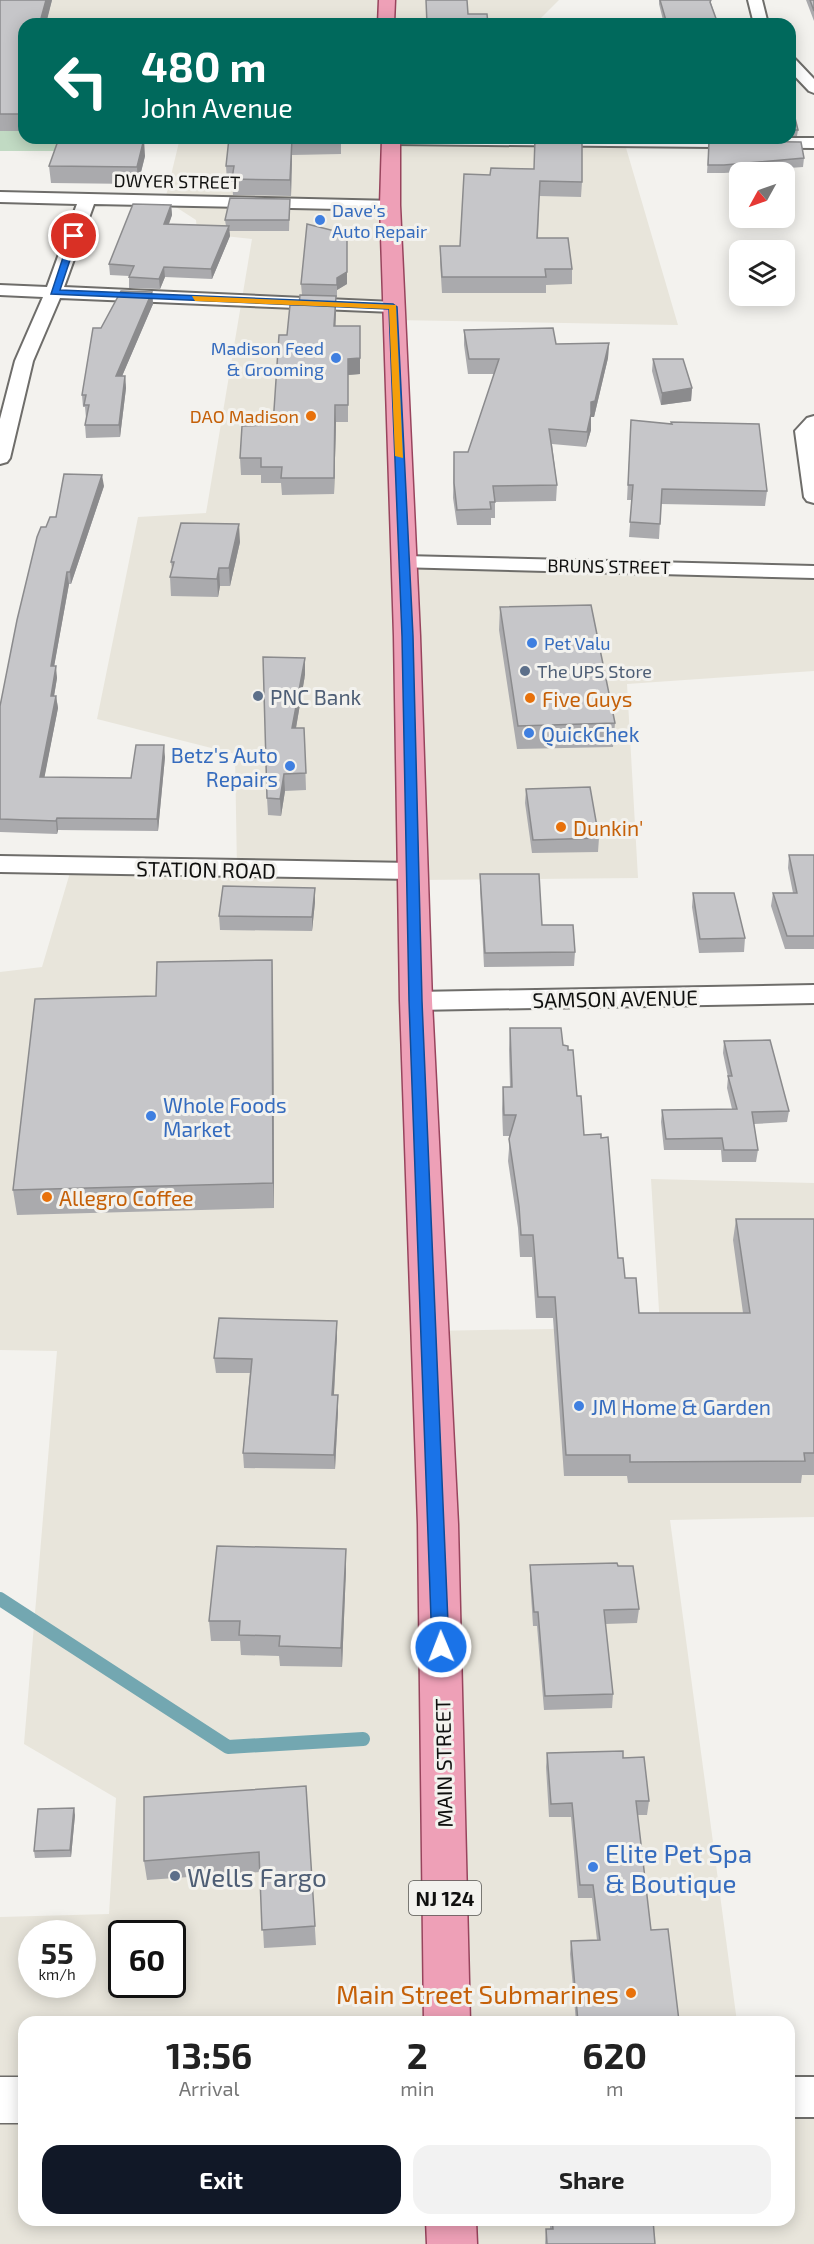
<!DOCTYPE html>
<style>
:root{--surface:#fff;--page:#f2f2f2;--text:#222;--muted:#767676;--accent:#111827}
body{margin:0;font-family:"Exo 2",sans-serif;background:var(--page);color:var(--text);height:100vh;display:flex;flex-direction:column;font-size:22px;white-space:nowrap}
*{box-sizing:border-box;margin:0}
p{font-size:20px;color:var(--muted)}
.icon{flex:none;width:33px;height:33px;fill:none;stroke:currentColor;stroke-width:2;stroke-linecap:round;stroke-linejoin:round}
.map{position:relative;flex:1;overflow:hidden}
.sheet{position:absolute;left:18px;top:2016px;width:777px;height:210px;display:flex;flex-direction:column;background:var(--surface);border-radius:18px;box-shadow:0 3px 15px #0003}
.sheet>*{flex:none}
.top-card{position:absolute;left:18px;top:18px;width:778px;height:126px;border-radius:18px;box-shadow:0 3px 15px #0003;background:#00695c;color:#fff;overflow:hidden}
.needle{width:39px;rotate:230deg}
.tools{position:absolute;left:729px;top:162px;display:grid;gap:12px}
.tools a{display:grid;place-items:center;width:66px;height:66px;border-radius:12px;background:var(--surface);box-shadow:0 3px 15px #0003;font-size:30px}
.speed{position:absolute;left:18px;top:1920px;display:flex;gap:12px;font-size:30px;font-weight:700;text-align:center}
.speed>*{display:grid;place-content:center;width:78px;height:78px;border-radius:50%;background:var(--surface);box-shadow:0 3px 15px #0003;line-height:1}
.speed small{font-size:15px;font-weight:400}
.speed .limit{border:3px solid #111;border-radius:9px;background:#fff;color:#111}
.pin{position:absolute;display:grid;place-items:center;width:51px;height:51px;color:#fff;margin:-26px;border:3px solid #fff;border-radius:50%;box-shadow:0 2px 6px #0007}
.me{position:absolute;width:66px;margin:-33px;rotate:359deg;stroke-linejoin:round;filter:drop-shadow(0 0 4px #0008)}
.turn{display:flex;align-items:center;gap:21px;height:126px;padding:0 24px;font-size:27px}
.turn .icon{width:78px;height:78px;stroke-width:2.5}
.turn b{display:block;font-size:42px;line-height:51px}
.eta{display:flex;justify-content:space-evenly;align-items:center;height:102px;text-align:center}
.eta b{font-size:36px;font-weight:700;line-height:42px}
.action{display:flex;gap:12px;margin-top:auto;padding:12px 24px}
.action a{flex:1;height:69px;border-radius:18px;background:var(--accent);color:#fff;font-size:24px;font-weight:700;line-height:69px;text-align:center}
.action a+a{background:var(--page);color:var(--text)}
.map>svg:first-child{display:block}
</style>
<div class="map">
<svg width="814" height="2244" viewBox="0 0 814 2244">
<rect width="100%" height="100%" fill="#f3f2ee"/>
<!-- built -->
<path fill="#e8e5db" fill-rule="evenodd" d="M0 0H559L535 24H24Z
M180 138 624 141 678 325 394 320 412 560 814 572V671L627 684 638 878 412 880 430 1331 660 1327 651 1179 814 1183V1517L670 1520 737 2022H24V2220H789V2097H814V2244H0V1917L109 1914 116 1798 24 1744 57 1351 0 1350V972L42 967 72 866 237 870 235 754 97 719 138 517 206 513 252 239 197 233 196 220 165 200ZM32 1934H82V1984H32ZM122 1934H172V1984H122Z"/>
<!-- green -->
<path fill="#c1dac3" d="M0 127H24V138H102L98 151H0Z"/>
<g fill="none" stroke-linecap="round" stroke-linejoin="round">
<!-- stream -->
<path stroke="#73a7b1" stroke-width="14" d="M0 1599 228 1747 363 1739"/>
<!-- minor casing -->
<g stroke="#6e6d6a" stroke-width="4">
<path id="minor" d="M748 0H762L768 24H754Z
M790 58 795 59 814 79V93L809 91 790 71Z
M384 138H814V148L391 144 385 142Z
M0 192 396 201 398 205 390 210 94 204 64 287 393 302 402 307 393 312 60 298 33 361 10 458 7 462 0 464V419L15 361 43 297 0 295V285L47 287 77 204 0 202Z
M814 416V503L807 501 804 497 795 431 807 418Z
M404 556 814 566V578L396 567 393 562 396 557Z
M0 856 412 863 421 866 425 871 421 876 412 879 0 872Z
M814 985V1003L416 1010 406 1007 403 1001 406 995 416 992Z
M789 2077H814V2117H789Z"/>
</g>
<!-- tertiary casing -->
<g stroke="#6e6d6a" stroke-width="3">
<path id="tertiary" d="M0 2077H24V2123H0Z"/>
</g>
<!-- primary casing -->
<g stroke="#98445d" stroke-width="3">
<path id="primary" d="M379 0H395L394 24H378Z
M382 138H400V205L420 636 432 1001 458 1524 470 2022H424L418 1524 400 1001 394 636 380 205Z
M426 2220H476L477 2244H427Z"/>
</g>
<!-- minor -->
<use href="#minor" fill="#fff" fill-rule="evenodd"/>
<!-- tertiary -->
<use href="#tertiary" fill="#fff" fill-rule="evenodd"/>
<!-- primary -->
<use href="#primary" fill="#eea0b7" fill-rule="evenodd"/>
</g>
<!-- wall -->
<path fill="#aaaaad" d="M0 0H52L46 22H70V24H24V131H0Z
M659 0H711V3L718 24H664L659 4Z
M806 0H814V21Z
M790 118 798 130 797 136H790Z
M229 138H341V154L292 155 291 196 233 195 232 182H227L226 166Z
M126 139 145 156 138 184 51 183 49 166Z
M709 141 804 158 803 167 724 173H707Z
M534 169 582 182 581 197 539 196 538 238 572 269V284L546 285V293H442L440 261V246H460L490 175Z
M290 199 289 231H229L230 236 212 279 165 277 160 289 129 288V276L110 275 109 264 171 205 172 215 169 224 226 226 225 220Z
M301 284H347L337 290V297H336L335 326 360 374 348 375V422H336L334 494 282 495 281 483H261V475H241L240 458 273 425 302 295Z
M152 292 153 304 122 376H125L126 388 120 437 86 438 85 425 87 418H86L85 407H83L82 395 101 328Z
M464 330 556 344 609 343 608 358 594 417H591V430L586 447 552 444 557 485 556 501 495 502V518H491V525H457L453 498 454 452H468L494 374H468L464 345Z
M653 359 692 388 691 401 661 405 652 371Z
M631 420 671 424V422L767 491 765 506 661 504 659 539 629 537 632 500H627Z
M104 486 71 584H69L54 666 57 678 54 696H56L58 708 44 778H131L165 757 158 831 58 830 57 834 0 832V706L46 527Z
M240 542 230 586H220L218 597 171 596 170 577 172 569 171 562Z
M500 607 615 723 613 747 517 749 499 630Z
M305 675 296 728H304L306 790 285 791 281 816 268 815 267 798Z
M526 789 599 838 598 852 532 853 525 803Z
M789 855H814V949H785L771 906 773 893H793L788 868Z
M480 874 575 952 574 966 484 967 480 888Z
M315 888V902L312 931 220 930 219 916Z
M693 893 745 938 744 952 699 953 692 907Z
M273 984 274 1208 17 1215 13 1190 156 996Z
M510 1028 563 1045 577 1096 584 1135 618 1258 625 1278 639 1313H743L733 1240 736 1219H814V1475H802L801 1483H628L627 1476H564L553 1318H536L532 1257H520L518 1228 508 1161 510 1136H503L502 1109 503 1087H510L509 1050Z
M724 1041 789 1111 787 1122 754 1124 758 1150 756 1162H722L721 1150H664L661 1122 662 1110 732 1109 727 1088 728 1077 723 1053Z
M337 1321V1335L334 1395H338V1410L335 1469 244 1468 243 1453 250 1373H216L214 1358Z
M346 1549V1569L342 1667 280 1666 279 1656 241 1655 240 1641H211L209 1621Z
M530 1565 618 1566 639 1609 637 1623 605 1624 613 1694 612 1708 544 1710 537 1626H533L530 1579Z
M547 1753 623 1758 649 1801 647 1815H637L651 1930 668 1929 679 2022H576L570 1954 571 1941 597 1940 592 1898H578L571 1817H549L546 1767Z
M306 1786 316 1945 264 1948 260 1872 147 1880 144 1861Z
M75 1815 71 1857 35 1858 34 1851Z
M550 2220H653L655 2244H545L546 2229H550Z"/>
<!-- shaded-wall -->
<path fill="#8b8b8d" d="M46 0H52L46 24 40 22Z
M144 139 145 156 138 184 137 167Z
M292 139V155L291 196 290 180Z
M171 205 172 215 165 234 164 224Z
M229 226 230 236 212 279 211 269Z
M347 234V284L337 290V297V278Z
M164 267 165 277 160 289 159 279Z
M152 292 153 304 117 388 116 376Z
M336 296V312L335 342 334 326Z
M360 326V374L348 375V422V359Z
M609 343 608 358 594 417H591V430L586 447 591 402Z
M125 376 126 388 120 437 119 425Z
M692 388 691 401 661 405 662 393Z
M335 405 336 422 334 494V478Z
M102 475 104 486 71 584 70 572Z
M239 524 240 542 230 586 229 568Z
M219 568 220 586 218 597 217 579Z
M67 572 69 584 52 678 51 666Z
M305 658V675L293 745 292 728Z
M56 666 57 678 52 708 51 696Z
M56 696 58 708 42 790 40 777Z
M164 745 165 757 158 831 157 819Z
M284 774 285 791 281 816 280 799Z
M57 818 58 830 57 834 56 821Z
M315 888V902L312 931V917Z
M272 960 273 984 274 1208 273 1183Z
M337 1321V1335L333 1410 332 1395Z
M338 1395V1410L335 1469 334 1455Z
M346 1549V1569L342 1667 341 1648Z
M74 1808 75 1815 71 1857 70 1850Z"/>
<!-- building -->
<path fill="#c6c6c9" stroke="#8b8b8d" stroke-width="1.5" d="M0 0H46L40 22H70L69 24H24V114H0Z
M426 0H467L468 14H487L488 24H427Z
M660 0H711L710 2 718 24H667Z
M810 0H814V11Z
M790 118H795L798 130H790Z
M59 138H120L144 139 137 167 49 166Z
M229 138H341V139H292L290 180 232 179 234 166H226Z
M535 138H582V182L540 181 537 238H568L572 269H545L546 277H442L440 246H460L464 174 490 175 491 168 534 169Z
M709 141 801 142 804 158 724 165H708Z
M230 198 290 199 289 220H225Z
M133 204 171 205 164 224 229 226 211 269 164 267 159 279 129 277 134 266 109 264Z
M307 224 347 234V272L337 278V285L301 284Z
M121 291 152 292 116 376H125L119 425H85L89 405H84L86 395H82L93 328H101Z
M300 295 336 296 334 326H360V358L348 359V405H335L334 478H281L282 467H261V458H240L242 426 273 425 279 335H287L290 305H299Z
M553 328 556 344 609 343 595 401 591 402V414L587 432 549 429 557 485 493 486 495 502H490L491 509 457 510 454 483V452H468L499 359H469L464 330Z
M653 359H683L692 388 662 393Z
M631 420 672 424 671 422 759 424 767 491 662 489 660 524 630 522 633 485H628Z
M64 474 102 475 70 572H67L51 666H56L51 696H56L40 777 131 778 136 745H164L157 819 57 818 56 821 0 819V706L17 620 37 537 41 527H46L50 517H56Z
M181 523 239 524 229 568H219L217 579 170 577 174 562H171Z
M591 605 615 723 518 726 500 607Z
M263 657 305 658 292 728H304L306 773 284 774 280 799 267 798Z
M590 787 599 838 533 840 526 789Z
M789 855H814V936H787L773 893H797Z
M480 874H539L542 925H573L575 952 485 953Z
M223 886 315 888 312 917 219 916Z
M693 893H734L745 938 700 939Z
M272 960 273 1183 13 1190 35 999 156 996 157 962Z
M510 1028H561L563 1045 568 1046V1050H573L577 1096H581L584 1135 601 1134V1138L608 1137 618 1258H623L625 1278H636L639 1313H750L736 1219H814V1453H804L805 1461 630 1462V1455H566L555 1297H538L533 1235H521L519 1206 509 1139 516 1115H504L503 1087H512Z
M770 1040 789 1111 752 1112 758 1150H724L722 1138 666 1139 662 1110 737 1109 728 1076H732L724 1041Z
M219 1318 337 1321 332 1395H338L334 1455 243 1453 252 1359 214 1358Z
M217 1546 346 1549 341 1648 279 1646 280 1636 239 1635 240 1621H209Z
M617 1563 618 1566H633L639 1609 604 1610 613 1694 545 1696 538 1612H534L530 1565Z
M623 1751V1758L644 1757 649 1801H636L651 1930 668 1929 679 2021 578 2022 571 1941 600 1940 593 1885H580L572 1803 551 1804 547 1753Z
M306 1786 315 1926 262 1930 259 1852 144 1861V1797Z
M74 1808 70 1850 34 1851 38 1809Z
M552 2220H653L655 2244H547L546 2229H553Z"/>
<!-- route -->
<path fill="#1a73e8" stroke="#114b97" stroke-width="1.5" d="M74 234 78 236 60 290 393 304 397 307 413 636 422 1001 449 1647 447 1652H435L432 1647 409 1001 402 636 389 309 51 294 70 236Z"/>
<!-- slow -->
<path fill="#f59e0b" d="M192 296 396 305 403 458 395 456 389 309 195 301Z"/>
<!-- markers -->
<g fill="#3f7fe0" stroke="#f3f2ee" stroke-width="2">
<circle cx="320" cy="220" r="6"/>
<circle cx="336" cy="358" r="6"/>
<circle cx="532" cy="643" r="6"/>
<circle cx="529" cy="733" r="6"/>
<circle cx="290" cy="766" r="6"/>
<circle cx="151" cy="1116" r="6"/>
<circle cx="579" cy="1406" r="6"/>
<circle cx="593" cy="1867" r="6"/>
</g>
<g fill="#e8710a" stroke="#f3f2ee" stroke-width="2">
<circle cx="311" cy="416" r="6"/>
<circle cx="530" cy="698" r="6"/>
<circle cx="561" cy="827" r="6"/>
<circle cx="47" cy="1197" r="6"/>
<circle cx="631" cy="1993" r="6"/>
</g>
<g fill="#5c6f8a" stroke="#f3f2ee" stroke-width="2">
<circle cx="525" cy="671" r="6"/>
<circle cx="258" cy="696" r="6"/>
<circle cx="175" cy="1876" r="6"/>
</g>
<g text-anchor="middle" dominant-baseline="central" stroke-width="6" stroke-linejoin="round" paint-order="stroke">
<!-- far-street labels -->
<g font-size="18" fill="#10100f" stroke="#f3f2ee">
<text transform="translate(177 181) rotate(1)">DWYER STREET</text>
<text transform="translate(609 566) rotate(1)">BRUNS STREET</text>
</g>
<!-- far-shop labels -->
<g font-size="18" fill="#366cbe" stroke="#f3f2ee" text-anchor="start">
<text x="332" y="210">Dave's<tspan x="332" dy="21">Auto Repair</tspan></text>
<text x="324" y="348" text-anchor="end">Madison Feed<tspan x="324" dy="21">&amp; Grooming</tspan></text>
<text x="544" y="643">Pet Valu</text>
</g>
<!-- far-food labels -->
<g font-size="18" fill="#c56008" stroke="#f3f2ee" text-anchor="end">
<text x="299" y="416">DAO Madison</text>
</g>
<!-- far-service labels -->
<g font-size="18" fill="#4e5e75" stroke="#f3f2ee" text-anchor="start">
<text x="537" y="671">The UPS Store</text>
</g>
<!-- shield labels -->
<rect fill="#f3f2ee" stroke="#545452" stroke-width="1.5" x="409" y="1881" width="72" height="34" rx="4.5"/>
<g font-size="20" font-weight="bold" fill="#10100f">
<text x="445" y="1898">NJ 124</text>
</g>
<!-- service labels -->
<g font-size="21" fill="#4e5e75" stroke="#f3f2ee" text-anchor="start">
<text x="270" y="696">PNC Bank</text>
</g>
<!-- food labels -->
<g font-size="21" fill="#c56008" stroke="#f3f2ee" text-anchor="start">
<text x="542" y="698">Five Guys</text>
<text x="573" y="827">Dunkin'</text>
<text x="59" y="1197">Allegro Coffee</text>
</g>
<!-- shop labels -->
<g font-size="21" fill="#366cbe" stroke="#f3f2ee" text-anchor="start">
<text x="541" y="733">QuickChek</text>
<text x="278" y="754" text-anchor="end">Betz's Auto<tspan x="278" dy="24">Repairs</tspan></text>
<text x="163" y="1104">Whole Foods<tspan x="163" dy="24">Market</tspan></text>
<text x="591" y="1406">JM Home &amp; Garden</text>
</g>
<!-- street labels -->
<g font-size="21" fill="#10100f" stroke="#f3f2ee">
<text transform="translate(206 869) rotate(1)">STATION ROAD</text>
<text transform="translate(615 998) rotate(-1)">SAMSON AVENUE</text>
<text transform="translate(443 1763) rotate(-91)">MAIN STREET</text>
</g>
<!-- near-shop labels -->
<g font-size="26" fill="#366cbe" stroke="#f3f2ee" text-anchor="start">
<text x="605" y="1852">Elite Pet Spa<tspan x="605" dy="30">&amp; Boutique</tspan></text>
</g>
<!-- near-service labels -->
<g font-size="26" fill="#4e5e75" stroke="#f3f2ee" text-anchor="start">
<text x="187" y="1876">Wells Fargo</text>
</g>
<!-- near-food labels -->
<g font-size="26" fill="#c56008" stroke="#f3f2ee" text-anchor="end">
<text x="619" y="1993">Main Street Submarines</text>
</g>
</g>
</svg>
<div class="tools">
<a><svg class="needle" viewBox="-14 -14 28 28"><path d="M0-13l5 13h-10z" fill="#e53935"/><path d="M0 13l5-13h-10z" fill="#767676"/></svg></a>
<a><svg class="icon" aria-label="layers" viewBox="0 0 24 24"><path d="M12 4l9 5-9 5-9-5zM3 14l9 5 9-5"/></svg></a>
</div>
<div class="speed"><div>55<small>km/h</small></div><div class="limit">60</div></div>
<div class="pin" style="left:74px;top:236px;background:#d93025"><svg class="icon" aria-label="arrive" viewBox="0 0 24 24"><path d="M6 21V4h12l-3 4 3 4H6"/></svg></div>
<svg class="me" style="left:441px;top:1647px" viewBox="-20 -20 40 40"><circle r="17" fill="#1a73e8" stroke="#fff" stroke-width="3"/><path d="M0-11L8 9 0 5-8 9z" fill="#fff"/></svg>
<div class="top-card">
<div class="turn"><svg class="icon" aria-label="left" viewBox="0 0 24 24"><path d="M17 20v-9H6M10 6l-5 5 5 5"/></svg><div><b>480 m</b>John Avenue</div></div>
</div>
<section class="sheet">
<div class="eta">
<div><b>13:56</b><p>Arrival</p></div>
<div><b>2</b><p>min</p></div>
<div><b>620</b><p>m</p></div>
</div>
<div class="action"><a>Exit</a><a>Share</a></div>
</section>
</div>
